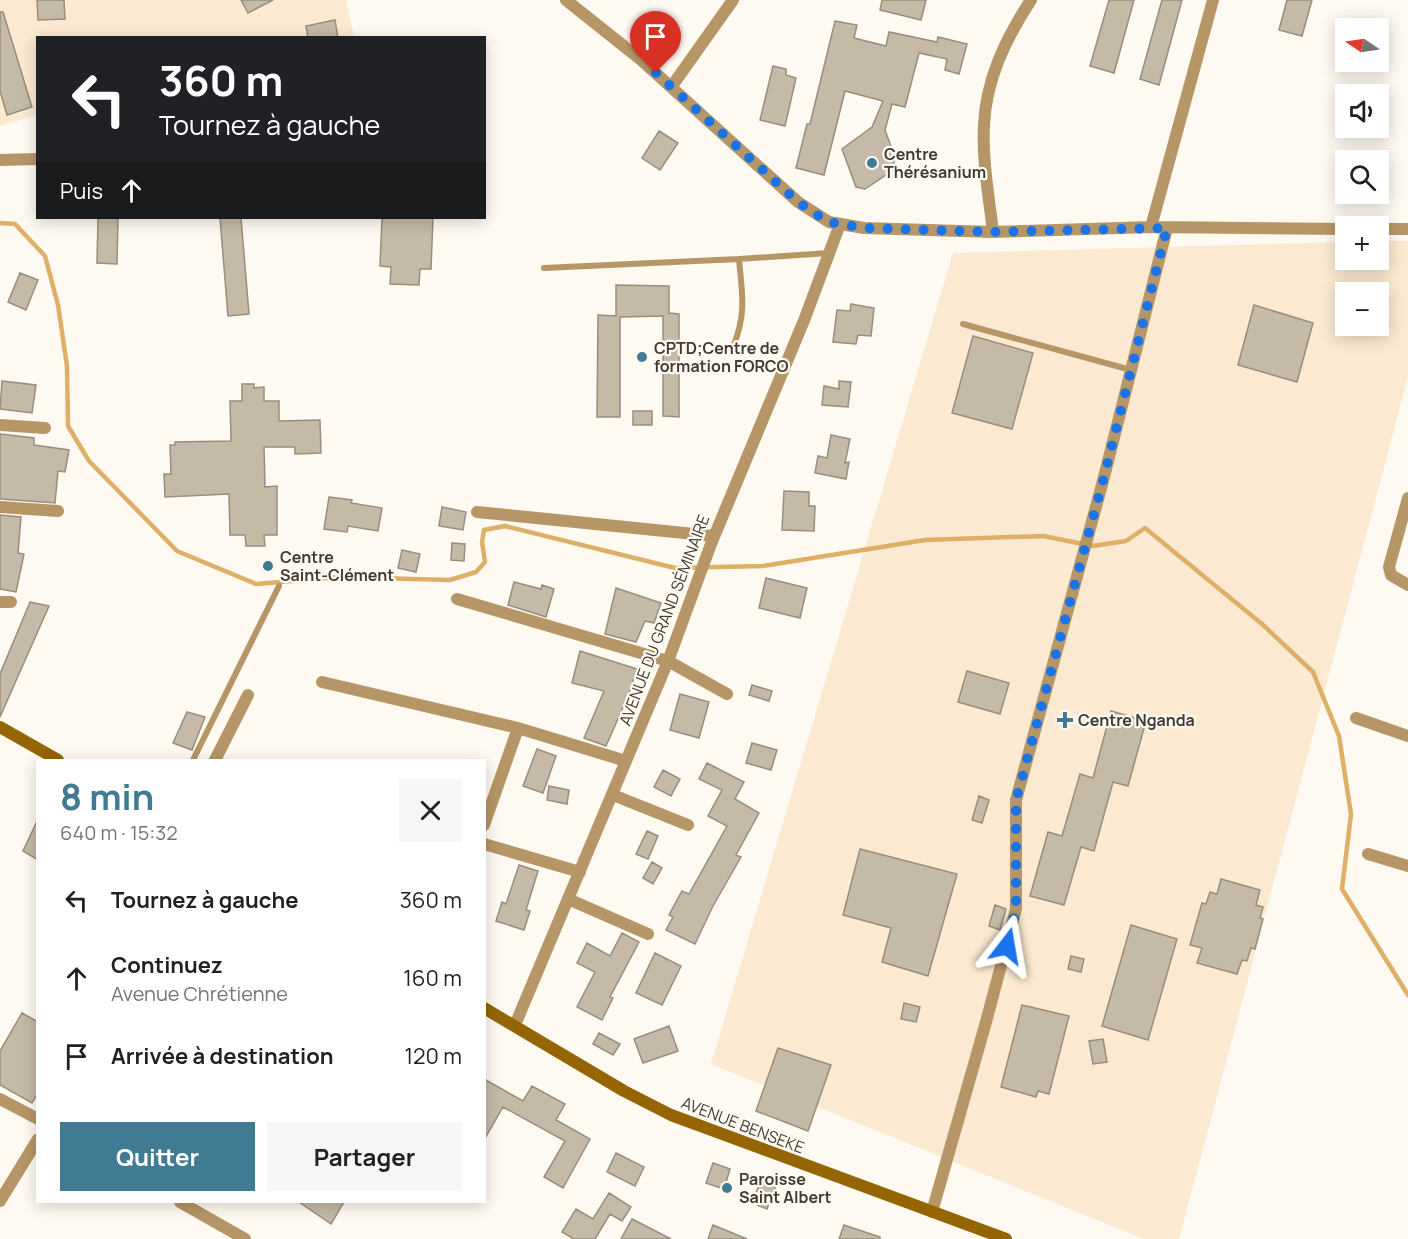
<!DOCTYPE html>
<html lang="fr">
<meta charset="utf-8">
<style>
:root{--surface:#fff;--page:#f6f6f6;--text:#202124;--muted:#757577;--accent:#407b93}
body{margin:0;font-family:Manrope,sans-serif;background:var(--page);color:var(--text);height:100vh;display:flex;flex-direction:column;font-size:22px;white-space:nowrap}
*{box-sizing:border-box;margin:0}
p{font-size:20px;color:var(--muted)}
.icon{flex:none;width:33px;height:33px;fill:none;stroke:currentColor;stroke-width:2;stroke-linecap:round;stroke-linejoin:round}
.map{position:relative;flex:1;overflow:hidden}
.details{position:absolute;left:36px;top:759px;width:450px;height:444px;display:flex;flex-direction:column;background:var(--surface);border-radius:0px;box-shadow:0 3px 15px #0003}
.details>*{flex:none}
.top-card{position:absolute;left:36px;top:36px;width:450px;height:183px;border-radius:0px;box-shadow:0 3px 15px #0003;background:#202124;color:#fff;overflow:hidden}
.needle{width:39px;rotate:283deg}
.tools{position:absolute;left:1335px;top:18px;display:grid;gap:12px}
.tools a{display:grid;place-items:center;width:54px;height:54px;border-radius:0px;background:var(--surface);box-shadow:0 3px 15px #0003;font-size:30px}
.pin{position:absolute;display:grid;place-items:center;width:51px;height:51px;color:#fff;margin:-62px -26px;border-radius:50% 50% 50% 0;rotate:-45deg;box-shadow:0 0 6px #0007}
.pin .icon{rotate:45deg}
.me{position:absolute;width:66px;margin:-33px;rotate:14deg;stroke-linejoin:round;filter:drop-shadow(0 0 4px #0008)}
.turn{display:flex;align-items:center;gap:21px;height:126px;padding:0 24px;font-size:27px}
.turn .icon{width:78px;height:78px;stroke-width:2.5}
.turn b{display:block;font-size:42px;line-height:51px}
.then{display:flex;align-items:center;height:57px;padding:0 24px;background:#0003;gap:12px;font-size:22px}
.round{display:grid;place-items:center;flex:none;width:63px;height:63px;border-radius:0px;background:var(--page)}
.overview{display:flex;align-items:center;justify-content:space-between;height:102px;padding:0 24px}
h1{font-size:36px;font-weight:700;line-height:45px;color:var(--accent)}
.button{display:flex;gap:12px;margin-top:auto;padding:12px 24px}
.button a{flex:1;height:69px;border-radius:0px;background:var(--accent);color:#fff;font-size:24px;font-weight:700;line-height:69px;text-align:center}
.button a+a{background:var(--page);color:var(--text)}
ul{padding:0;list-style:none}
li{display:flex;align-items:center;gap:18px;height:78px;padding:0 24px}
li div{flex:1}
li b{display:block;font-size:22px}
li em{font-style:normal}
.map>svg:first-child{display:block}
</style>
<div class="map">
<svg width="1408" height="1239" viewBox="0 0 1408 1239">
<rect width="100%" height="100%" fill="#fef9f1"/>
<!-- built -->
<path fill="#fbead1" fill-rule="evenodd" d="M0 0H346L354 37 38 38 37 115 0 126Z
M1379 241H1408V377L1179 1239H1144L711 1064 953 253 1345 242 1346 260H1378ZM1346 292H1378V326H1346Z"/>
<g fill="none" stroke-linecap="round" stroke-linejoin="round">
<!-- stream -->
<path stroke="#deaf66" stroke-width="4.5" d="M0 223 15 224 45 256 58 305 67 366 68 426 89 461 177 551 256 584 340 577 450 580 476 572 485 562 482 542 484 530 505 526 675 568 763 566 925 540 1043 536 1093 546 1126 541 1145 528 1262 624 1313 672 1339 736 1351 814 1342 889 1408 995"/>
</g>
<!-- building -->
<path fill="#c5b9a7" stroke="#998d7c" stroke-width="1.5" d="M37 0H64L65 19 38 20Z
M241 0H273L248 13Z
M882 0H926L921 20 880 10Z
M1109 0H1134L1114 73 1090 66Z
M1162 0H1182L1159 85 1140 79Z
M1287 0H1312L1302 36 1279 30Z
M0 12H3L32 107 7 115 0 91Z
M335 20 338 38H308L306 26Z
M835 21 857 25 854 38 886 46 889 32 937 42 938 37 967 44 959 74 945 70 947 59 919 53 905 107 892 104 885 130 895 157 892 171 865 189 856 187 842 149 872 127 883 101 845 91 824 175 796 168 807 124H810Z
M773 66 786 69V75L796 78 785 126 760 120Z
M659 131 678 143 660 170 642 158Z
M98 218H118L117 264 97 263Z
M220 218H241L249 314 228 316Z
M382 218H433L431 269H420L419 285 390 284 391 267 380 266Z
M20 273 38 280 26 310 8 302Z
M616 285 669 286V313L679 314V417L663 416V316L620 317V417H597L598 315 616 316Z
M851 304 874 308 871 336 858 335 856 344 833 342 837 310 850 311Z
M1254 305 1313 323 1297 382 1238 365Z
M973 336 1033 353 1012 429 952 413Z
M2 381 36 385 32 413 0 409Z
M839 381 851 382 848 407 822 405 824 386 839 389Z
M242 384H254V388L264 387V401H279V421L320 420 321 453 295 454V447H264L265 487 277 486V535H264L265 546H246L245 535H230L229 494 165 497 164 474H171L170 445H175V442L231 441 230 401H242Z
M633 411H652V425H633Z
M0 434 34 438V445L69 450 65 472 58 471 55 503 0 499Z
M831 435 850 439 845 463 849 462 846 479 815 473 818 456 827 458Z
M784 491 809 492V506H815L814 531 782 530Z
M329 497 352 500 351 503 382 508 378 531 348 526 347 532 324 529Z
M442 507 466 512 463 530 439 526Z
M0 515 21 517 18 553 24 554 16 592 0 589Z
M452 543 465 544 464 561 451 560Z
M402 550 420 554 416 572 398 568Z
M766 578 807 588 800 618 759 608Z
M514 582 541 589 542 585 554 589 546 617 508 605Z
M616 588 661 603 654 623 645 621 636 642 605 634Z
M30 602 49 606 0 717V674Z
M580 651 637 669 628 696 606 746 584 738 604 691 572 683Z
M967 671 1009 683 1000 714 958 702Z
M752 685 772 691 769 701 749 695Z
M680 694 709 702 699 738 670 730Z
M1111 711 1146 721 1128 786 1113 782 1094 851 1081 847 1064 905 1030 896 1048 832 1062 836 1080 774 1093 778Z
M187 712 205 717 192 750 173 743Z
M752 743 777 750 771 770 746 763Z
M537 749 556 756 543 793 523 786Z
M707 763 744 782 735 799 759 813 736 855 741 857 713 906 695 944 666 930 673 917 669 915 682 891 689 894 727 826 708 816 722 790 699 779Z
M663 770 680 779 671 796 654 787Z
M549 786 569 790 567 804 547 800Z
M979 796 989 800 982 823 972 820Z
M38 819V860L23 851Z
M647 831 658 836 648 859 636 854Z
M860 849 957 874 928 976 882 962 891 928 843 915Z
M652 862 662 868 653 884 643 878Z
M519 865 538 871 526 910 530 911 524 930 496 921 502 902 506 904Z
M1221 879 1260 890 1256 905 1263 907 1260 918 1263 919 1255 949 1251 948 1247 961 1242 960 1237 974 1197 963 1202 948 1190 945 1202 903 1206 904 1210 892 1217 894Z
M995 905 1006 909 1000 930 989 926Z
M1131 925 1177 939 1148 1040 1102 1026Z
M622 933 639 942 610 997 613 998 602 1020 577 1007 595 972 577 963 587 943 610 956Z
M655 953 681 966 662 1005 636 993Z
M1071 956 1084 959 1081 972 1068 969Z
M904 1003 920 1007 916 1022 901 1019Z
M1022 1005 1069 1016 1049 1094 1038 1091 1036 1097 1001 1087Z
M22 1013 38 1022V1093L32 1103 0 1085V1051Z
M669 1026 678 1051 643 1063 634 1039Z
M599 1033 620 1044 613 1055 593 1044Z
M1103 1039 1107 1062 1093 1064 1089 1041Z
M778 1048 831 1065 808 1131 756 1111Z
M484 1079 523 1101 532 1086 565 1104 556 1120 590 1139 563 1188 544 1177 565 1141 503 1107 484 1140Z
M616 1153 644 1167 635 1186 607 1172Z
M713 1163 730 1169 724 1189 706 1183Z
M761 1180 776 1186 767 1209 752 1203Z
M609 1193 631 1207 622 1221 610 1214 595 1239H574L562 1232 576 1209 593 1219Z
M299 1202H344L331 1224Z
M632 1219 671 1239H621Z
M713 1225 747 1239H708Z
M844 1225 880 1237V1239H839Z"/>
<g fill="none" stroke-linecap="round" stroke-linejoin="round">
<!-- lane -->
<path stroke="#b69666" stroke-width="6" d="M544 268 739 259 829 253
M963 324 1131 370
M733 347C747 313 742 294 739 259
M193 760 279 586"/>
<!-- street -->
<path stroke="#b69666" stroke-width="12" d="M566 0 640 59 798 202 829 222 864 228 993 232 1151 227 1346 229
M672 86 733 0
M0 160 38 159
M1151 227 1213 0
M1378 229H1408
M993 232C989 197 982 160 984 125 986 79 1006 38 1031 0
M0 425 45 428
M1408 498 1389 567 1391 575 1408 585
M0 507 58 511
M477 512 714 536
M457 599 668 661 727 694
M0 602H11
M322 682 518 728 626 761
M1356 718 1408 736
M215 760 248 695
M613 795 688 825
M484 825 518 728
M484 844 580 872
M1368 854 1408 866
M568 899 648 934
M515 1025 668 661 711 544 805 318 840 224
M0 1099 38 1119
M0 1201 38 1139
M180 1202 245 1239
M932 1212 986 1022 1016 909V800L1103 481 1167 228"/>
<!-- secondary -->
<path stroke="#946502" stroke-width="12" d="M0 727 58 760
M484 1008 624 1091 671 1115 1006 1239"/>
</g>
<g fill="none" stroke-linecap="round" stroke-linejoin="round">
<!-- route -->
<path stroke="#1a73e8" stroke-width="10" stroke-dasharray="0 18" d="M656 73 798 202 828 222 864 228 993 232 1167 228 1103 481 1016 800V909L1007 946"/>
</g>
<!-- markers -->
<g fill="#407b93" stroke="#fef9f1" stroke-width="2">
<circle cx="872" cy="163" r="6"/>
<circle cx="642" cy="357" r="6"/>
<circle cx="268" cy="566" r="6"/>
<path d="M1062 711h6v6h6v6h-6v6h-6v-6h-6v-6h6z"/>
<circle cx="727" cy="1188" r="6"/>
</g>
<g text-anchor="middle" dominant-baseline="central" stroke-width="4.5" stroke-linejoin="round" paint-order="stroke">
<!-- poi labels -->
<g font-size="16" font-weight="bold" fill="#403b34" stroke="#fef9f1" text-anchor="start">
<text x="884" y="154">Centre<tspan x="884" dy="18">Thérésanium</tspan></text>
<text x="654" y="348">CPTD;Centre de<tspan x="654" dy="18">formation FORCO</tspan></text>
<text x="280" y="557">Centre<tspan x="280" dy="18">Saint-Clément</tspan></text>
<text x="1078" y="720">Centre Nganda</text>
<text x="739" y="1179">Paroisse<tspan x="739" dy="18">Saint Albert</tspan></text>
</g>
<!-- street labels -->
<g font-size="16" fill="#403b34" stroke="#fef9f1">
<text transform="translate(664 620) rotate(-69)">AVENUE DU GRAND SÉMINAIRE</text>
<text transform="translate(743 1125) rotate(21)">AVENUE BENSEKE</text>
</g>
</g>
</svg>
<div class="tools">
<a><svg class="needle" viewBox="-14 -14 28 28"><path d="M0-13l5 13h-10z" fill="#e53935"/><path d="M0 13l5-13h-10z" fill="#757577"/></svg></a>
<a><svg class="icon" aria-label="sound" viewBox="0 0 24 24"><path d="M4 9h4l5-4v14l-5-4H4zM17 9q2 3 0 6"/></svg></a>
<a><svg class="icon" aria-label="search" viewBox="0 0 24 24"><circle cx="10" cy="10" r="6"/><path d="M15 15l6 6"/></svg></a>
<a>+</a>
<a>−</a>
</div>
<div class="pin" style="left:656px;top:73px;background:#d93025"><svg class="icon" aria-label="arrive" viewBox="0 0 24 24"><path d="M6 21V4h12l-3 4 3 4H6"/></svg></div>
<svg class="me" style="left:1007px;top:946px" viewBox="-20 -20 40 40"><path d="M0-17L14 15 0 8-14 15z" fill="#1a73e8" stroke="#fff" stroke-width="4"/></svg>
<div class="top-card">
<div class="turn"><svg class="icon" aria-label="left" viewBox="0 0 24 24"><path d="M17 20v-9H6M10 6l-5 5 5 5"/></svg><div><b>360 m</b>Tournez à gauche</div></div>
<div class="then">Puis<svg class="icon" aria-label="ahead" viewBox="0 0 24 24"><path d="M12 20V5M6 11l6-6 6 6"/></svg></div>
</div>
<section class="details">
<div class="overview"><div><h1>8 min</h1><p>640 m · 15:32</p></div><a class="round"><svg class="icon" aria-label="close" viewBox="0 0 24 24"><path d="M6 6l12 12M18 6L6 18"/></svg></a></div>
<ul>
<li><svg class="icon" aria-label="left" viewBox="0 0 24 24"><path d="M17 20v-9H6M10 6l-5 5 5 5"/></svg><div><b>Tournez à gauche</b></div><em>360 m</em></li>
<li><svg class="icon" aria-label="ahead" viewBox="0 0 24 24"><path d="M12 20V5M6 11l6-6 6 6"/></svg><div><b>Continuez</b><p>Avenue Chrétienne</p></div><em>160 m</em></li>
<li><svg class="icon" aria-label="arrive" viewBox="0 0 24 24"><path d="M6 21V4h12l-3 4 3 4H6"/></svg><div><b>Arrivée à destination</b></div><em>120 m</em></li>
</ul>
<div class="button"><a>Quitter</a><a>Partager</a></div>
</section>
</div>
